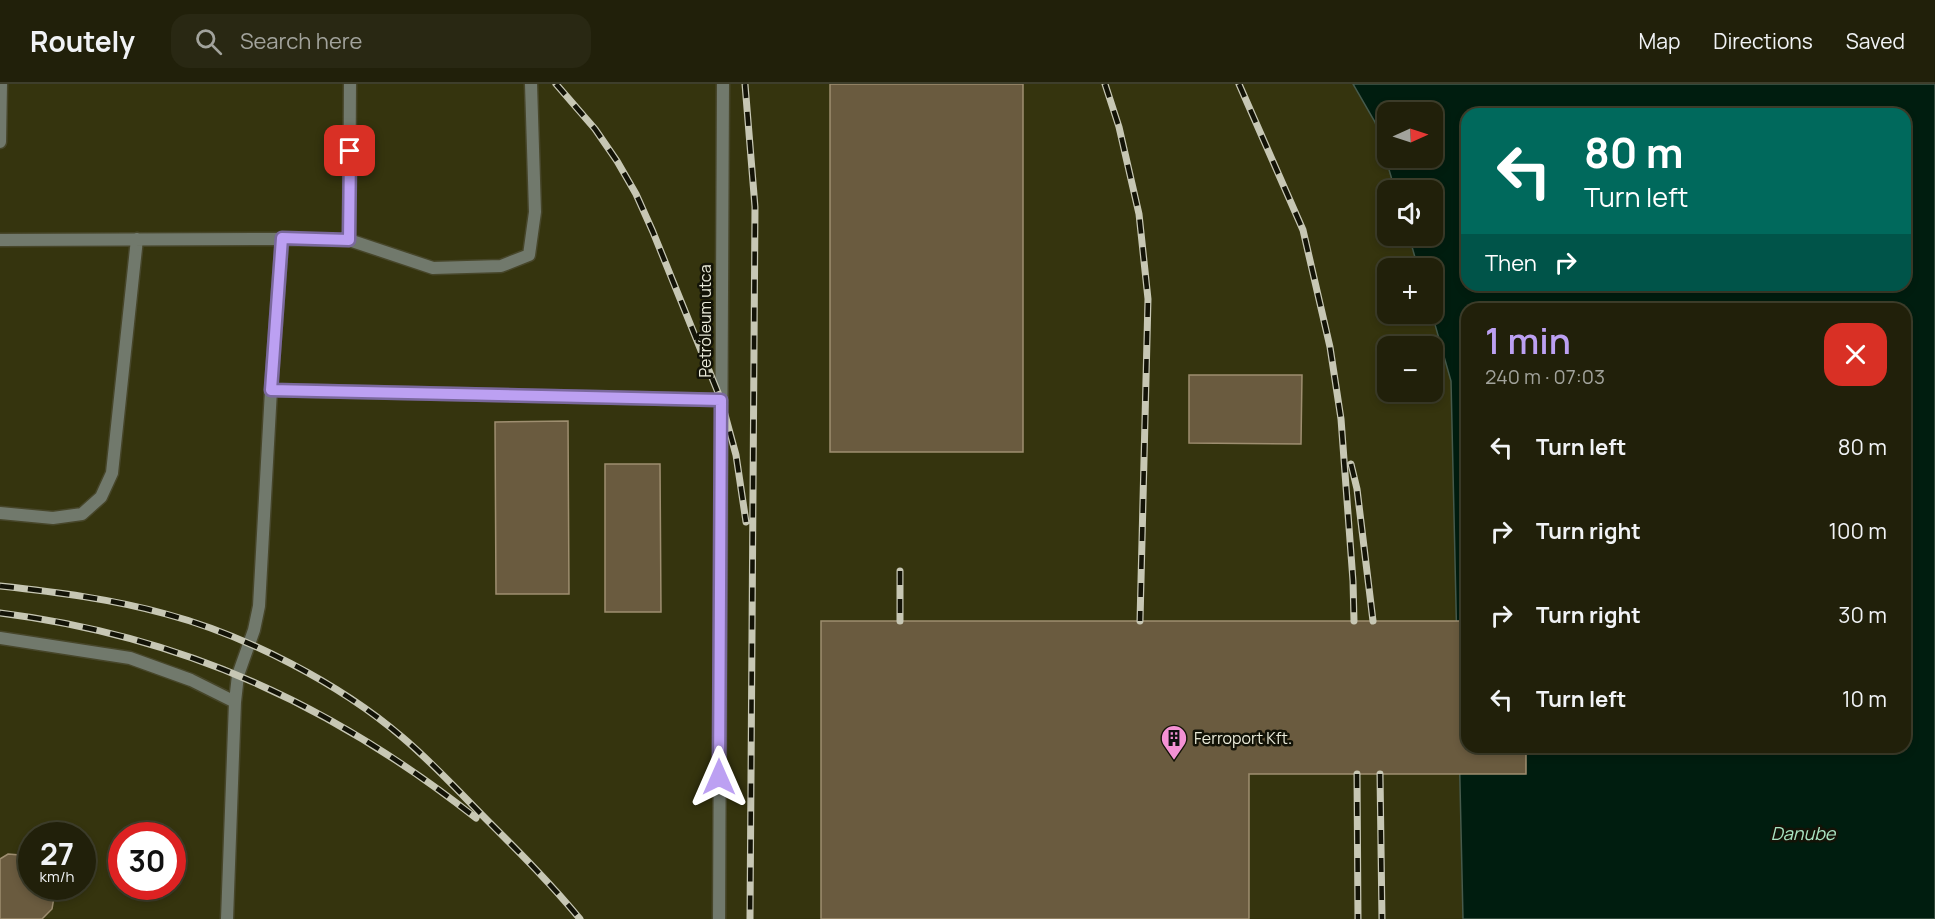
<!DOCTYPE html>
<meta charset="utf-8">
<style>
:root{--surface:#21200a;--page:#292813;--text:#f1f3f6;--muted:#a2a39c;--line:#3e3e2b;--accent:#bca0f2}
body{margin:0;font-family:Manrope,sans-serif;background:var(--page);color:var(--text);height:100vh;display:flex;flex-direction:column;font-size:22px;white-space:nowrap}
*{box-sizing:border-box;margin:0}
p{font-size:20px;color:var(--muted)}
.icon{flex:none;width:33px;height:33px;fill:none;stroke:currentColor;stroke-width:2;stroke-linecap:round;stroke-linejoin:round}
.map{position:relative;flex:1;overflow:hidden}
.side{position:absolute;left:1461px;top:219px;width:450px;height:450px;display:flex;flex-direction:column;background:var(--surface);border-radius:18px;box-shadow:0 3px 9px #0003,0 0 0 2px var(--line)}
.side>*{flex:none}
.hud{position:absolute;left:1461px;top:24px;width:450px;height:183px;border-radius:18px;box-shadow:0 3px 9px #0003,0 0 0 2px var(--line);background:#00695c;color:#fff;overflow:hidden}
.needle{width:39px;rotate:87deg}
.buttons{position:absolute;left:1377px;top:18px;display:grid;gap:12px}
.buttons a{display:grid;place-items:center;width:66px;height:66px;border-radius:12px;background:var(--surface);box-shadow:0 3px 9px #0003,0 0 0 2px var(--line);font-size:30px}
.speed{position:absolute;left:18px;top:738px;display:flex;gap:12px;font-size:30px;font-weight:700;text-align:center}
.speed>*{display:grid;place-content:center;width:78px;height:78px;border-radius:50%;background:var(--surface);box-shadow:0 3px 9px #0003,0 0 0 2px var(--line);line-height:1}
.speed small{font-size:15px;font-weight:400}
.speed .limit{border:9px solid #d22;background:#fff;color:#111}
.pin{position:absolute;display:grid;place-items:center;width:51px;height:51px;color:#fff;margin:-26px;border-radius:12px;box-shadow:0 3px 9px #0006}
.me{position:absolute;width:66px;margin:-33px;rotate:0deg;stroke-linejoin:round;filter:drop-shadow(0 0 4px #0008)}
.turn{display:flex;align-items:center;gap:21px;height:126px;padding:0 24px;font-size:27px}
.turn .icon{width:78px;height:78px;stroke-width:2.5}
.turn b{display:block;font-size:42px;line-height:51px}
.then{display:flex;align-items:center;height:57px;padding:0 24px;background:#0003;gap:12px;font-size:22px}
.round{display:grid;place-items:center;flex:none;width:63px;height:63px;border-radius:18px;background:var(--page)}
.summary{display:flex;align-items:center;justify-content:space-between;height:102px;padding:0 24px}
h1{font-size:36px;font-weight:600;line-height:45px;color:var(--accent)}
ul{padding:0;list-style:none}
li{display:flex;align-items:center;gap:18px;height:84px;padding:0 24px}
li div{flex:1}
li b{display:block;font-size:22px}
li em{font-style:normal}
header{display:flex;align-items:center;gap:36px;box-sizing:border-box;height:84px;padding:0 30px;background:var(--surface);border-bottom:2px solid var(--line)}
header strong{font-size:28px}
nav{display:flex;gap:33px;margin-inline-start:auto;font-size:21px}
.search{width:420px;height:54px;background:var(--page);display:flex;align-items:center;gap:15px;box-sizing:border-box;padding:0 21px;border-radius:18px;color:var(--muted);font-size:22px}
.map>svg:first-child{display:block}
</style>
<header>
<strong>Routely</strong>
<div class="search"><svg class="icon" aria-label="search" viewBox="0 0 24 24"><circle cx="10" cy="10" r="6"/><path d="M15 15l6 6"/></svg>Search here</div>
<nav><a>Map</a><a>Directions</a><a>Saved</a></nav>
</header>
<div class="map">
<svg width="1935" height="835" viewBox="0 0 1935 835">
<rect width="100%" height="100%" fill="#2c2b0e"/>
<!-- built -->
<path fill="#35340e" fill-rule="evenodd" d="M0 0H1353L1375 38 1395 106H1388V152H1409L1418 184H1388V230H1432L1451 297 1463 835H0ZM1388 262H1432V308H1388ZM32 752H82V802H32ZM122 752H172V802H122Z"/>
<!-- water -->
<path fill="#001d0f" stroke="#465a4c" stroke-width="1.5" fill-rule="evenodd" d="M1353 0H1935V835H1463L1451 297 1432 230V184H1418L1409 152H1432V106H1395L1375 38ZM1388 28H1432V74H1388ZM1467 30H1905V201H1467ZM1467 225H1905V663H1467Z"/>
<!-- building -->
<path fill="#6a5b3f" stroke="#9e8e70" stroke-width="1.5" d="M830 0H1023V368H830Z
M1189 291H1302L1301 360 1189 359Z
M568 337 569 510H496L495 338Z
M605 380H660L661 528H605Z
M821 537H1467V663H1526V690H1249V835H821Z
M8 770 32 772V802H56L52 825 42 835H0V775Z"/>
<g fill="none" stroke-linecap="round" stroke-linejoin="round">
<!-- lane casing -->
<g stroke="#47462a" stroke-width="15">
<path id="lane" d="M0 58 1 0
M0 156 282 155
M349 156 350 0
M271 306 282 155 349 156 433 184 501 182 529 171 535 128 531 0
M0 429 53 434 82 430 101 413 112 389 137 155
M0 554 130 574 191 596 235 618
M227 835 235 618 238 591 254 546 259 522 271 306 721 316"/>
</g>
<!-- street casing -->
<g stroke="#47462a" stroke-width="15">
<path id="street" d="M719 835 723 0"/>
</g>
<!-- lane -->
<use href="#lane" stroke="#71796c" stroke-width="12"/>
<!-- street -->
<use href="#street" stroke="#71796c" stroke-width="12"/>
<!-- rail casing -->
<g stroke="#c7c7b4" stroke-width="7">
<path id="rail" d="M556 0 595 45 617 77 636 110 653 148 721 316 736 371 746 438
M745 0 755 123 750 835
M1105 0 1119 43 1139 130 1148 215 1140 537
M1239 0 1303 146 1330 263 1341 335 1353 497 1354 537
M1351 380 1357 405 1373 537
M900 487V537
M0 502C56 508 112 515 166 530 245 551 339 599 402 653 433 679 461 710 490 739 521 770 552 801 580 835
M0 529C183 552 332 621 476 734
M1357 690 1358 835
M1380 690 1382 835"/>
</g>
<!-- rail -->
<use href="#rail" stroke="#131307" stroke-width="4.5" stroke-dasharray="14" stroke-linecap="butt"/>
</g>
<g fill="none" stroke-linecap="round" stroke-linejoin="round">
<!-- route casing -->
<g stroke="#7a689d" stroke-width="15">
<path id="route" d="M350 67 349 156 282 154 271 306 721 316 719 693"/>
</g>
<!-- route -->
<use href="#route" stroke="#bca0f2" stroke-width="10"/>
</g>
<!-- icons -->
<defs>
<g id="building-pin" transform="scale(1.35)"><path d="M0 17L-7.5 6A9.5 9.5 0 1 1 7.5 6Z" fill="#f491d4" stroke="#131307"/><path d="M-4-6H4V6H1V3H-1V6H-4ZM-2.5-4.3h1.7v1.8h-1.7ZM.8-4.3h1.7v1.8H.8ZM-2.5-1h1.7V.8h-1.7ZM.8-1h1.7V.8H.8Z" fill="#111"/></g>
</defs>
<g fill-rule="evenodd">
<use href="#building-pin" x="1174" y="654"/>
</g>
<g text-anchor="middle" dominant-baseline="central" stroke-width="5" stroke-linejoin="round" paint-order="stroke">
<!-- street labels -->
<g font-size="16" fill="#eaead9" stroke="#131307">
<text transform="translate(705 237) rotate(-90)">Petróleum utca</text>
</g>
<!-- poi labels -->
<g font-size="16" fill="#eaead9" stroke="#131307" text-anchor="start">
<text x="1194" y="654">Ferroport Kft.</text>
</g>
<!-- water labels -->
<g font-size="18" font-style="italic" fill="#aae4c3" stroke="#131307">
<text x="1803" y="749">Danube</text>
</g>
</g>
</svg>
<div class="buttons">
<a><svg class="needle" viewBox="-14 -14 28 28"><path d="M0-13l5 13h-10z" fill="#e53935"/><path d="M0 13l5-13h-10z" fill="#a2a39c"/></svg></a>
<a><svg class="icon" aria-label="sound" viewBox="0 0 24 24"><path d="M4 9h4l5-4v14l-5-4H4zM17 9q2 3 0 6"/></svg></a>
<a>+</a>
<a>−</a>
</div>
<div class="speed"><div>27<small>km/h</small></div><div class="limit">30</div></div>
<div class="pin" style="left:350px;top:67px;background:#d93025"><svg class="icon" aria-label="arrive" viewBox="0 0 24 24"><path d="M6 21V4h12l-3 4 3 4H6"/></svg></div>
<svg class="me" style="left:719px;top:693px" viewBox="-20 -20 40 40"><path d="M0-17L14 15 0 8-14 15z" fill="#bca0f2" stroke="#fff" stroke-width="4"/></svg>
<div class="hud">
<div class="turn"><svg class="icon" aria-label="left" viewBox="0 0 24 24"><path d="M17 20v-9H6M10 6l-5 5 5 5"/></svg><div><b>80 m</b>Turn left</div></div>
<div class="then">Then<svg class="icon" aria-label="right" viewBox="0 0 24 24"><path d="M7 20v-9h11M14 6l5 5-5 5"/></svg></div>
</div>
<section class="side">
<div class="summary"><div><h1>1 min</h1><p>240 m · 07:03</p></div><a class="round" style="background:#d93025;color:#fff"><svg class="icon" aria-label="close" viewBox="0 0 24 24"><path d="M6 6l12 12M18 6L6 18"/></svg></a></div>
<ul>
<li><svg class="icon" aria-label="left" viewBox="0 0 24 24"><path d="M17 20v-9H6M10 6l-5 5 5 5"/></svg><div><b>Turn left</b></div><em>80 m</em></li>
<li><svg class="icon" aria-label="right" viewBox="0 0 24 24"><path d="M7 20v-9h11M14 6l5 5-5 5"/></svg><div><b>Turn right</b></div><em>100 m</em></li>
<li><svg class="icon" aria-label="right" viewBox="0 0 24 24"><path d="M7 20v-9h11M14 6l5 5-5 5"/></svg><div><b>Turn right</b></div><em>30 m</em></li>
<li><svg class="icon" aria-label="left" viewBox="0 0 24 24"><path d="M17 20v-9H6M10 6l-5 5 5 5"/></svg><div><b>Turn left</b></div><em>10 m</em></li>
</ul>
</section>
</div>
